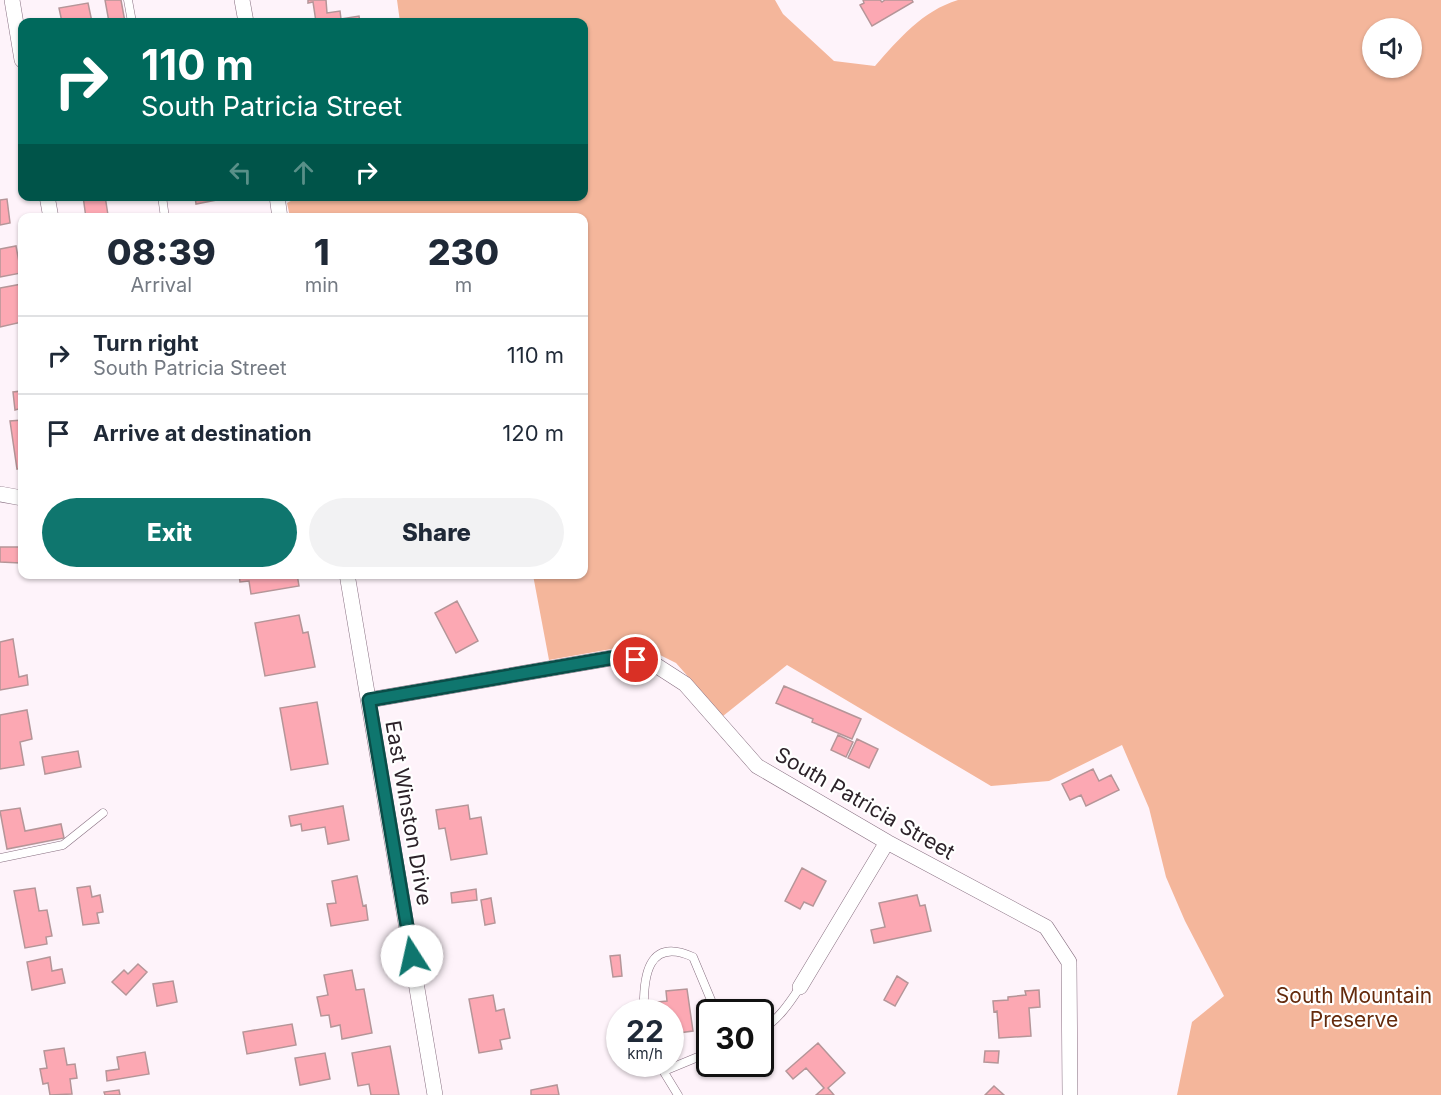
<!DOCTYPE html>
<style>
:root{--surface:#fff;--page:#f2f2f3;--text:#1f2937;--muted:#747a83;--line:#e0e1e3;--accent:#0f766e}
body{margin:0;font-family:Inter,sans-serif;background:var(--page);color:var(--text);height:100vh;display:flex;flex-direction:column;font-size:22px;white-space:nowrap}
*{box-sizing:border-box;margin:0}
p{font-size:20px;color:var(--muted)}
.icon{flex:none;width:33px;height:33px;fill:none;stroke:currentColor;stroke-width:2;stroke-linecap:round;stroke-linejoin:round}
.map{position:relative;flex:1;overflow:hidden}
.drawer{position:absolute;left:18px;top:213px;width:570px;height:366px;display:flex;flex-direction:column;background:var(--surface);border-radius:12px;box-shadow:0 2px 4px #0004}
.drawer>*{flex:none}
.banner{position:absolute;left:18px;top:18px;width:570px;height:183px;border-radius:12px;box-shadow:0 2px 4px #0004;background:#00695c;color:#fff;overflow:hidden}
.fabs{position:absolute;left:1362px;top:18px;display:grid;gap:12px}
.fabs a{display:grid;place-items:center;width:60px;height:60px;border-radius:50%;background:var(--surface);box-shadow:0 2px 4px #0004;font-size:30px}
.speed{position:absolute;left:606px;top:999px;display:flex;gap:12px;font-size:30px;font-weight:700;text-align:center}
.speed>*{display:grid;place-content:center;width:78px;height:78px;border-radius:50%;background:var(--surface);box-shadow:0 2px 4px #0004;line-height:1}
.speed small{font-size:15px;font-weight:400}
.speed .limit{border:3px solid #111;border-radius:9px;background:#fff;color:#111}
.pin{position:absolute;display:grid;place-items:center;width:51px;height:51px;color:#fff;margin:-26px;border:3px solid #fff;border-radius:50%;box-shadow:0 2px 6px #0007}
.me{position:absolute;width:66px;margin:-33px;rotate:350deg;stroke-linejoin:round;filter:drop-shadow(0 0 4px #0008)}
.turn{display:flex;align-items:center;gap:21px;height:126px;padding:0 24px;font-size:27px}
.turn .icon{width:78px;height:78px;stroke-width:2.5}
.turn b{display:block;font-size:42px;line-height:51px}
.lanes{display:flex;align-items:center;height:57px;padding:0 24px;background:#0003;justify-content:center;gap:30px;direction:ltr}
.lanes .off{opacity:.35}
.eta{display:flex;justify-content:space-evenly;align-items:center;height:102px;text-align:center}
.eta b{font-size:36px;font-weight:800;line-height:42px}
.primary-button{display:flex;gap:12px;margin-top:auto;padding:12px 24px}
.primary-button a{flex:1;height:69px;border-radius:36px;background:var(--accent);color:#fff;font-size:24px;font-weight:800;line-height:69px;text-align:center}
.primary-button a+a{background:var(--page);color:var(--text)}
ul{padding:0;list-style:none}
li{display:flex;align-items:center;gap:18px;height:78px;padding:0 24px;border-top:2px solid var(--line)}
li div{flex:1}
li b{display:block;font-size:22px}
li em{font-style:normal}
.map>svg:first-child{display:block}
</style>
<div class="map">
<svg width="1441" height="1095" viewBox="0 0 1441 1095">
<rect width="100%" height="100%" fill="#fef3fa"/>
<!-- green -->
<path fill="#f4b69b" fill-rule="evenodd" d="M397 0H775L783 14 834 61 875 66C899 39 922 11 958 0H1441V1095H1177L1192 1022 1224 996 1185 921 1166 877 1149 808 1122 745 1049 781 991 786 787 665 723 716 676 663 652 651 617 648 549 660 533 575 584 574V218L290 217 287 203 300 196H584V22H400ZM1372 28H1412V68H1372Z"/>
<!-- building -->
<path fill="#fca8b3" stroke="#b59598" stroke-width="1.5" d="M105 0H121L125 22H109Z
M308 0H326L327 13 340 11 341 19 359 16 360 22H316L313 2 308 3Z
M863 0H880L882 2 885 0H912L913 2 872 26 860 5 864 3Z
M88 3 92 22H62L59 8Z
M83 196H105L108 215 86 218Z
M195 196H237L196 204Z
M7 199 10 223 0 225V200Z
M16 246 21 273 0 277V249Z
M22 284V322L0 327V288Z
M19 373H22V408L15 410 13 392 21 391Z
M22 420V468L17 469 10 421Z
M0 547H20V563L0 562Z
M239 574H297L299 586 251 594 249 581 240 582Z
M457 601 478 641 456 653 435 613Z
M299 615 303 633 308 632 315 667 265 676 255 623Z
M13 639 19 677 27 675 28 685 0 690V642Z
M784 686 861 719 852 739 812 722 813 719 776 703Z
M317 702 328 764 291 770 280 708Z
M27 710 32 739 20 742 24 765 0 769V715Z
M838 735 853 742 846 757 831 750Z
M857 739 878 749 869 768 848 758Z
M78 751 81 767 45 774 42 757Z
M1093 769 1099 781 1111 775 1119 790 1086 806 1081 795 1070 800 1062 784Z
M468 805 470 819 481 817 487 854 451 860 445 828 439 829 436 810Z
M343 806 349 840 328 844 325 827 302 831 301 824 291 826 289 816Z
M20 808 25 831 61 824 64 838 7 849 0 811Z
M802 868 826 881 813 906 804 902 800 909 785 901Z
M357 876 363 906 366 905 368 920 331 926 327 904 336 903 332 881Z
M90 886 92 897 100 895 103 912 97 913 99 923 83 925 77 888Z
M35 888 39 911 47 910 52 936 46 937 47 944 25 948 14 891Z
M476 889 477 900 452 903 451 893Z
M917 895 920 906 925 905 931 931 874 943 871 930 885 927 879 903Z
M491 898 495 923 485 925 481 900Z
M620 955 622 976 613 977 610 956Z
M50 957 52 971 62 969 65 983 32 990 27 962Z
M138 964 147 972 126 995 112 982 124 970 128 974Z
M352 970 356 990 364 989 372 1033 342 1039 340 1025 331 1027 329 1015 321 1016 317 997 328 995 324 975Z
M897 976 908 983 895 1006 884 1000Z
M173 981 177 1002 157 1006 153 984Z
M687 989 693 1031 671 1034 670 1012H659L658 1002 667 1001 666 991Z
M1039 990 1040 1007 1029 1008 1031 1036 999 1038 997 1011 994 1012 993 1001 1008 1000V997L1026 995 1025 991Z
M493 995 496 1011 504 1009 510 1038 500 1040 502 1049 479 1053 469 999Z
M292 1024 296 1045 247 1054 243 1032Z
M818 1043 845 1073 828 1088 834 1095H816L824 1088 806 1068 793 1079 786 1071Z
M390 1046 399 1095H371L369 1084 358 1086 352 1053Z
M64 1048 67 1065 75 1064 77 1078 70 1079 72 1094 50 1095 48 1083 43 1084 40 1069 47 1068 44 1051Z
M985 1051H999L998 1063 984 1062Z
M145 1052 149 1074 107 1081 106 1071 119 1069 117 1057Z
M325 1053 330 1079 300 1085 295 1058Z
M557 1085 559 1095H531V1090Z
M994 1086 1004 1095H985Z
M119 1090 120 1095H105L104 1092Z"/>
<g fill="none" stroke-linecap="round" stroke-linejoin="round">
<!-- lane casing -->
<g stroke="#876f80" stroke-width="9">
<path id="lane" d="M128 0 132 22
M162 196 165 218
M0 858 63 845 103 813
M644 1012C643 978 647 936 693 957L716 1012
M760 1031C778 1020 789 1004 800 987
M659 1064 678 1095
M664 1071 710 1052"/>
</g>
<!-- street casing -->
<g stroke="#876f80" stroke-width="16">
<path id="street" d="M12 0 22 60
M242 0 246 22
M47 196 51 218
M277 196 280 218
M0 494 22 498
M347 574 435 1095
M369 700 617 657 654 664 685 684 757 766 887 842 1046 927 1069 962 1070 1095
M800 987 887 842"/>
</g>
<!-- lane -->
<use href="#lane" stroke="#fff" stroke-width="8"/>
<!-- street -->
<use href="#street" stroke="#fff" stroke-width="15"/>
</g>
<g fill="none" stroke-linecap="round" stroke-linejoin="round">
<!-- route casing -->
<g stroke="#0a4d48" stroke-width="15">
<path id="route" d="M412 956 369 700 617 657 636 660"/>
</g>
<!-- route -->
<use href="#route" stroke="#0f766e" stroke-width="10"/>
</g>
<g text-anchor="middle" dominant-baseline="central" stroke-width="4.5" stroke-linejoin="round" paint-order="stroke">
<!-- street labels -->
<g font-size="21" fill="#2c2229" stroke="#fff">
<text transform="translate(865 803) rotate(30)">South Patricia Street</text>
<text transform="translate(409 813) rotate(80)">East Winston Drive</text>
</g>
<!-- park labels -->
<g font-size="21" fill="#652b0d" stroke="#fff">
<text x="1354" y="995">South Mountain<tspan x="1354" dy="24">Preserve</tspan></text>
</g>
</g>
</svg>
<div class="fabs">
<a><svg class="icon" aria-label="sound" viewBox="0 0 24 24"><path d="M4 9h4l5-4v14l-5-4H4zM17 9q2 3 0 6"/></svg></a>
</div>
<div class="speed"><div>22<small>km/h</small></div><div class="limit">30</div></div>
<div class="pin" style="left:636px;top:660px;background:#d93025"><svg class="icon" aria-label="arrive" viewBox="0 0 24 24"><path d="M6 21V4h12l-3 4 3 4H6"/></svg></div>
<svg class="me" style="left:412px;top:956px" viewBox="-20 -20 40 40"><circle r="19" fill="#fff"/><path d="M0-13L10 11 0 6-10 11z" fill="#0f766e"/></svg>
<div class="banner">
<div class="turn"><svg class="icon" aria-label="right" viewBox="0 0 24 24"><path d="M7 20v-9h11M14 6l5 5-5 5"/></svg><div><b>110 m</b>South Patricia Street</div></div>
<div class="lanes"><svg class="icon off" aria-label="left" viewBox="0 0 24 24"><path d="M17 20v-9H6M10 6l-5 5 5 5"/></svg><svg class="icon off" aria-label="ahead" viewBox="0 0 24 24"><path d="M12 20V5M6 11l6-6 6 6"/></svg><svg class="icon" aria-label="right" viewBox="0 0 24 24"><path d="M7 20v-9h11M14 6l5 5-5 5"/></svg></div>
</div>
<section class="drawer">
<div class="eta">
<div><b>08:39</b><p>Arrival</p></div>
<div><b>1</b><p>min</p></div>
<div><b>230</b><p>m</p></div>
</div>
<ul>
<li><svg class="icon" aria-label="right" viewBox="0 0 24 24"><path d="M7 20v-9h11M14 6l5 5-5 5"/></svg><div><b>Turn right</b><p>South Patricia Street</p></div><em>110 m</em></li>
<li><svg class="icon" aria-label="arrive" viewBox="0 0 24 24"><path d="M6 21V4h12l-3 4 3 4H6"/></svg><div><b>Arrive at destination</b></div><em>120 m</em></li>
</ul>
<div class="primary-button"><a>Exit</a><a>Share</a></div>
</section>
</div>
